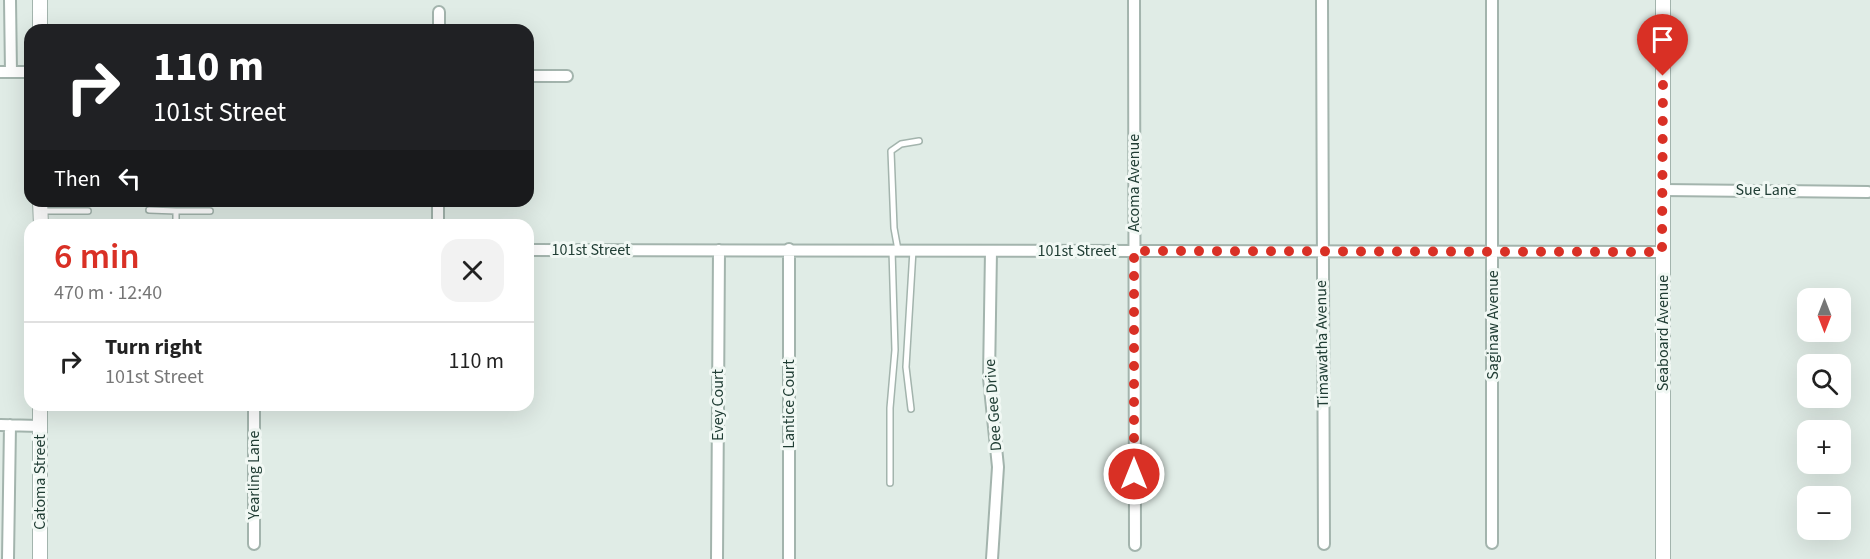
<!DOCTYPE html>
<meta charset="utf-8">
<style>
:root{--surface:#fff;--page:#f2f2f2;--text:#222;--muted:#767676;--line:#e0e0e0;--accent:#d93025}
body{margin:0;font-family:"Source Sans 3",sans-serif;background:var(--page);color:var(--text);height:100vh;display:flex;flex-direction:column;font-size:22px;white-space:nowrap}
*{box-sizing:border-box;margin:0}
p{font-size:20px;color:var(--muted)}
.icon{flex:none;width:33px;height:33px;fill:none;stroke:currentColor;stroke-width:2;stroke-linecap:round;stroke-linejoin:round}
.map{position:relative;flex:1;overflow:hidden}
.side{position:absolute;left:24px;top:219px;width:510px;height:192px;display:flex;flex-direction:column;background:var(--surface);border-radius:18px;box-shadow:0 6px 24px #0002}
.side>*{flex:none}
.hud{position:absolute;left:24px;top:24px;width:510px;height:183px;border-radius:18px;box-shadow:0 6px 24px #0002;background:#202124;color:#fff;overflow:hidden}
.needle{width:39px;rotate:180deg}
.tools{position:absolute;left:1797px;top:288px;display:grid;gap:12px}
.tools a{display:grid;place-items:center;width:54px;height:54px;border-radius:12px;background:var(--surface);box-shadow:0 6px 24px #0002;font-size:30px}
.pin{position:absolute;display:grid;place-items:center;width:51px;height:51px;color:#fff;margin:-62px -26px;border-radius:50% 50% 50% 0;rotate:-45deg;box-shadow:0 0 6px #0007}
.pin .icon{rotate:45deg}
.me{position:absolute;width:66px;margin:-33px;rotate:0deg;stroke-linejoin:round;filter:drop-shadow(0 0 4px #0008)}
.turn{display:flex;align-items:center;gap:21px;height:126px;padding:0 30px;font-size:27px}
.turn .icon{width:78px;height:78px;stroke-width:2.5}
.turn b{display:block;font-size:42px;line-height:51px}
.then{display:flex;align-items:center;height:57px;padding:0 30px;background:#0003;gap:12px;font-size:22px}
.round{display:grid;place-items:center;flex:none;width:63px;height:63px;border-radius:18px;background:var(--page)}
.head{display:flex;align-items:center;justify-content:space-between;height:102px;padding:0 30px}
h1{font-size:36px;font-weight:600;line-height:45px;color:var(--accent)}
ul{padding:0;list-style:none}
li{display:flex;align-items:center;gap:18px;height:78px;padding:0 30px;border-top:2px solid var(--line)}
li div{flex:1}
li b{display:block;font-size:22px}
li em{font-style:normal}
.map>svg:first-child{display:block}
</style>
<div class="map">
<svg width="1870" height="559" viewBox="0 0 1870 559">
<rect width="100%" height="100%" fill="#e0ece6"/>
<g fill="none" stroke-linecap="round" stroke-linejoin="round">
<!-- service casing -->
<g stroke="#a3b4ad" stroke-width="8">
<path id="service" d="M149 210 176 211V225
M42 211H88
M176 211H210
M898 250 894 228 891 151 901 144 919 141
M911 409 906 367 913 250
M890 483V408L895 350 892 250"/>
</g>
<!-- minor casing -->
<g stroke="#a3b4ad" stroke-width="14">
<path id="minor" d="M10 0 11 72
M1134 0 1135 545
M1322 0 1324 544
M1492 0V543
M439 12V30
M0 72H30
M528 76H567
M1663 190 1868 192
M438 225V201
M789 249V559
M528 250 1662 252
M991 251 989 378 998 467 992 559
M254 405V544
M0 425 40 426
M8 559 10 425
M717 559 719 250"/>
</g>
<!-- tertiary casing -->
<g stroke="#a3b4ad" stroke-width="16">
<path id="tertiary" d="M1663 0V559
M40 30V0
M40 201 41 225
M40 559V405"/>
</g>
<!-- service -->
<use href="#service" stroke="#fff" stroke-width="5"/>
<!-- minor -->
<use href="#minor" stroke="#fff" stroke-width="10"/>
<!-- tertiary -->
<use href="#tertiary" stroke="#fff" stroke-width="14"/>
</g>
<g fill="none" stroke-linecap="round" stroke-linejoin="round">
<!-- route -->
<path stroke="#d93025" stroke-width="10" stroke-dasharray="0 18" d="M1134 474V251L1662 252 1663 76"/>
</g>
<g text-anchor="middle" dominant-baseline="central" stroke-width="6" stroke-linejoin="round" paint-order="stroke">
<!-- street labels -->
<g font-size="16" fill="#203d34" stroke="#f1f8f4">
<text transform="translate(1134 183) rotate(-90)">Acoma Avenue</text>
<text x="1766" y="190">Sue Lane</text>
<text x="591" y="250">101st Street</text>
<text x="1077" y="251">101st Street</text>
<text transform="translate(1493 325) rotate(-90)">Saginaw Avenue</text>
<text transform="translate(1663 333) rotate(-90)">Seaboard Avenue</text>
<text transform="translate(1322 344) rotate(-91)">Timawatha Avenue</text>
<text transform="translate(789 404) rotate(-90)">Lantice Court</text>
<text transform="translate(718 405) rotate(-90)">Evey Court</text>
<text transform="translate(993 405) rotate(-94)">Dee Gee Drive</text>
<text transform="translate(254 475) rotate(-90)">Yearling Lane</text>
<text transform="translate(40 482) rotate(-90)">Catoma Street</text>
</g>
</g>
</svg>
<div class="tools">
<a><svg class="needle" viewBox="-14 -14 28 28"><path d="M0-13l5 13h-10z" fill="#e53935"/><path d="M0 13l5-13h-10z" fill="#767676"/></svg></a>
<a><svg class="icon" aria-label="search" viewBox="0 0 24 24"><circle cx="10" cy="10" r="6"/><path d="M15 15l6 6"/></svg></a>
<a>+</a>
<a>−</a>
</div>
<div class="pin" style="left:1663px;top:76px;background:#d93025"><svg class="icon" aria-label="arrive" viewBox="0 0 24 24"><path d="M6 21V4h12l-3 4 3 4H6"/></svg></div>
<svg class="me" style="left:1134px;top:474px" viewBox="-20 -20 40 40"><circle r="17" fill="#d93025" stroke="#fff" stroke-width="3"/><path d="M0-11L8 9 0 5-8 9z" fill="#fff"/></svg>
<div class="hud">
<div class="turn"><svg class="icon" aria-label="right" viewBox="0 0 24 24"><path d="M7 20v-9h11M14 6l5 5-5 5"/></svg><div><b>110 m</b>101st Street</div></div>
<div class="then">Then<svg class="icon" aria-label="left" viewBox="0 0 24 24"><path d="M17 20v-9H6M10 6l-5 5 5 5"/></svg></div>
</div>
<section class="side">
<div class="head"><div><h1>6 min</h1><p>470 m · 12:40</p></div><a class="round"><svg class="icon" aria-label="close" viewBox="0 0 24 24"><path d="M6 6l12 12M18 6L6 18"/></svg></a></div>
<ul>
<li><svg class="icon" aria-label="right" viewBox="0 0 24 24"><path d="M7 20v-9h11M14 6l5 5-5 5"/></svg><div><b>Turn right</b><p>101st Street</p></div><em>110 m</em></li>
</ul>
</section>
</div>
